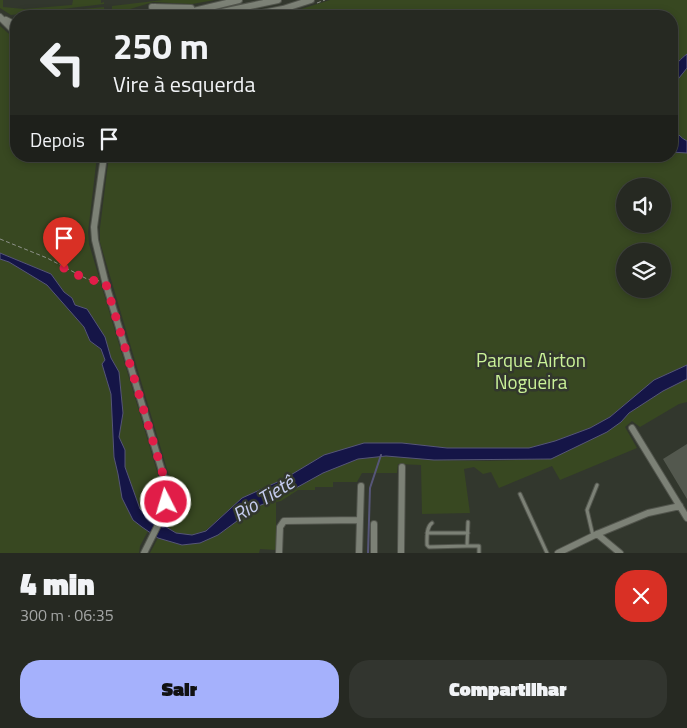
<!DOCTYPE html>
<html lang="pt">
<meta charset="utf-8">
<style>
:root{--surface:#262922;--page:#32352f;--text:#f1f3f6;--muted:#a4a6a5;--line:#424540;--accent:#a5b1fc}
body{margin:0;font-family:"Titillium Web",sans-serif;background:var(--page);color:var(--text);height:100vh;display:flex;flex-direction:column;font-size:19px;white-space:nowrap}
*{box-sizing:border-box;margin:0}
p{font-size:16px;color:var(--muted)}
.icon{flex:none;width:28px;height:28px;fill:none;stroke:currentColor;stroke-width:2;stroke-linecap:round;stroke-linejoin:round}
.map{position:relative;height:553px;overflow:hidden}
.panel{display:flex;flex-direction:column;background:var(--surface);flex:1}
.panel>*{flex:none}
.top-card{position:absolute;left:10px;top:10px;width:668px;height:152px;border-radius:20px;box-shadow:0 2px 8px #0003,0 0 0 1px var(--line);background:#262922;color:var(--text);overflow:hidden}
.tools{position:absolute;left:616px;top:178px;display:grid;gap:10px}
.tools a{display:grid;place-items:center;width:55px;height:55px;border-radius:50%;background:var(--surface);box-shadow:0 2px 8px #0003,0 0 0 1px var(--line);font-size:25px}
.pin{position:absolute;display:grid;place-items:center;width:42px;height:42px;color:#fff;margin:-51px -21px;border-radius:50% 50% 50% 0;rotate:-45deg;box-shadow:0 0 5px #0007}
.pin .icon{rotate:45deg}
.me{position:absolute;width:55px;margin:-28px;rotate:355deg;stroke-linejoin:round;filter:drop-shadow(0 0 4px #0008)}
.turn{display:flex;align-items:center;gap:18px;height:105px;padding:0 20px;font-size:22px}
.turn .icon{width:65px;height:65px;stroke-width:2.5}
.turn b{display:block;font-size:35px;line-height:42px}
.then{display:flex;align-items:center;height:48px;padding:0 20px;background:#0003;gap:10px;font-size:19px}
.round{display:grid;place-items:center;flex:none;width:52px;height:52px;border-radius:20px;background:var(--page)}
.headline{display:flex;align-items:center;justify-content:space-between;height:85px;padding:0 20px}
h1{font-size:30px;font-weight:800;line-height:38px}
.button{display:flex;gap:10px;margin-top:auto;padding:10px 20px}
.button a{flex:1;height:58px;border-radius:20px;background:var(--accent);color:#111;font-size:20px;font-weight:800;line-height:58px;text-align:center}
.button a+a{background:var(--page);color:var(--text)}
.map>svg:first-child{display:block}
</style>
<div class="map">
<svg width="687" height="553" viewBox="0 0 687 553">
<rect width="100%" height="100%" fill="#32372d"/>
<!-- green -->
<path fill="#384821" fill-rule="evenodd" d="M0 0H3V7L24 9 72 5 73 0H101V3L104 2V4L11 15 0 8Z
M163 0H215L192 4 153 2 117 13 112 11V6Z
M330 0H687V54L678 61 671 72V16H279Z
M104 7 105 16H74L69 14 53 12Z
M0 26 16 40V156H97L88 232 89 244 159 478C163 494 162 505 155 520L140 509 125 467V450L119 437 123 413 119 372 111 358 105 337 96 325 75 305 72 298 64 292 51 274 0 253Z
M687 68V141C680 138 678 132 671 129V88Z
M671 152 687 153V365L654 380 610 417 590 428 555 441 529 448H447L402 443 284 479 265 487 242 498 206 530 192 535 176 533 165 525C171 511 173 501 172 486L100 242V228L109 156H671ZM625 186H662V224H625ZM625 251H662V289H625Z
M0 259 9 262 47 285 84 327 90 341 99 348 105 360 102 364 111 394 114 457 118 474 133 520 148 531 140 546 139 553H0Z
M687 379V402L679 404 640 427 632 421 625 427 637 448 560 480 552 466 499 488 491 472 483 474 474 467 464 469 470 513 422 514 421 465 398 464 397 473H362L357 482H333V487H315V490H298L281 501 276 502V550L260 549 259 553H150L158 538 182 545 218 535 256 507 276 499 323 473 358 459 386 456 434 460 488 461 551 459 621 422C638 402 664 390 687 379Z"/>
<!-- water -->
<path fill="#151547" stroke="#565678" d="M687 54V68L671 88C671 71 673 65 687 54Z
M671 129C678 132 680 138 687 141V153L671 152Z
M0 253 51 274 64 292 72 298 75 305 87 309 105 337 111 358 119 372 123 413 119 437 125 450V467L140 509 148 516 176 533 192 535 206 531 242 498 284 479 324 455 364 443H402L447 448H529L555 441 590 428 610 417 654 380 687 365V379L663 391 629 413 621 422 607 432 551 459 434 460 386 456 358 459 323 473 276 499 256 507 218 535 200 543 182 545 158 538 142 527 133 520 122 498 118 474 114 457 111 394 102 364 105 360 101 349 90 341 84 327 47 285 9 262 0 259Z"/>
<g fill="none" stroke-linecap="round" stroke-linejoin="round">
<!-- stream -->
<path stroke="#565678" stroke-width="2" d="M368 553 370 488 381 455"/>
</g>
<!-- building -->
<path fill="#53584e" d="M687 444V499L663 459Z"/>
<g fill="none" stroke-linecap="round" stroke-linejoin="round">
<!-- lane casing -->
<g stroke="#51544c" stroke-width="5">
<path id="lane" d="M520 494 547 553
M432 523C426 527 427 538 427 545L429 547 467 546 468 522
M427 533H468
M593 536 587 510 597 485
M467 546H479V553"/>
</g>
<!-- street casing -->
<g stroke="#51544c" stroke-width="8">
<path id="street" d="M152 7 191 8
M155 7 161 9 163 16
M173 16 239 0
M203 16 278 0
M247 16 283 9 311 0
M0 17 16 33
M6 20 16 25
M104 156 94 227 95 240 105 281 165 481V511L144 553
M632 428 687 518
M597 534 620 553
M279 553 280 527 284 521 360 520
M359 553 361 486
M374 553V524
M401 553 402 467
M558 553 597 534 648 513 680 506"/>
</g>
<!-- path -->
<path stroke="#8e928a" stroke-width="1" stroke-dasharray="4 2.5" stroke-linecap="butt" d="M317 3 325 0
M40 16 55 13 72 16
M0 239 47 258 87 279 100 281"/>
<!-- lane -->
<use href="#lane" stroke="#7c8176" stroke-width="3"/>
<!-- street -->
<use href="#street" stroke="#7c8176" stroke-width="6"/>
</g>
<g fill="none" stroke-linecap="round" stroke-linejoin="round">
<!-- route -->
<path stroke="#e11d48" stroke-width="9" stroke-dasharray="0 16.2" d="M64 268C78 275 89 282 105 281L165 481 166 502"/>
</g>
<g text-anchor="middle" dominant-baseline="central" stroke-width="5" stroke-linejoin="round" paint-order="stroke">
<!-- park labels -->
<g font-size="19" fill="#caf198" stroke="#32372d">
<text x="531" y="359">Parque Airton<tspan x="531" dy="22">Nogueira</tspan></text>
</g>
<!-- water labels -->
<g font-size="20" font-style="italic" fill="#c6cdf0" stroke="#32372d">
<text transform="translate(263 498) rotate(-32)">Rio Tietê</text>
</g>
</g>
</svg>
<div class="tools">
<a><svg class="icon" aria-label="sound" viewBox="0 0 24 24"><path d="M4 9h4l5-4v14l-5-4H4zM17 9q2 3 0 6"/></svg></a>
<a><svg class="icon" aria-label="layers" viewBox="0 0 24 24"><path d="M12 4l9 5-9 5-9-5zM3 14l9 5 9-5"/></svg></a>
</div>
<div class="pin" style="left:64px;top:268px;background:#d93025"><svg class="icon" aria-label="arrive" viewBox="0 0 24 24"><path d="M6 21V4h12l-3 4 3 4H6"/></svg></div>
<svg class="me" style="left:166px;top:502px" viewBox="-20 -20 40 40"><circle r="17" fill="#e11d48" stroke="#fff" stroke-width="3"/><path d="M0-11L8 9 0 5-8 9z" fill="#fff"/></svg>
<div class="top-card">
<div class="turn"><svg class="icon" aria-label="left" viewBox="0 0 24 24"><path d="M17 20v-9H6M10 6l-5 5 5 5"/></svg><div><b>250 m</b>Vire à esquerda</div></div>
<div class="then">Depois<svg class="icon" aria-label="arrive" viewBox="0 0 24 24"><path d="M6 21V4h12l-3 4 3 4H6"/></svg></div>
</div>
</div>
<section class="panel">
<div class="headline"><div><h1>4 min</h1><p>300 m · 06:35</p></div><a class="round" style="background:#d93025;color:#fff"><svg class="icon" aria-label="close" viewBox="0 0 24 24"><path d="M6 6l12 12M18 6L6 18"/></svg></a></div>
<div class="button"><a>Sair</a><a>Compartilhar</a></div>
</section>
